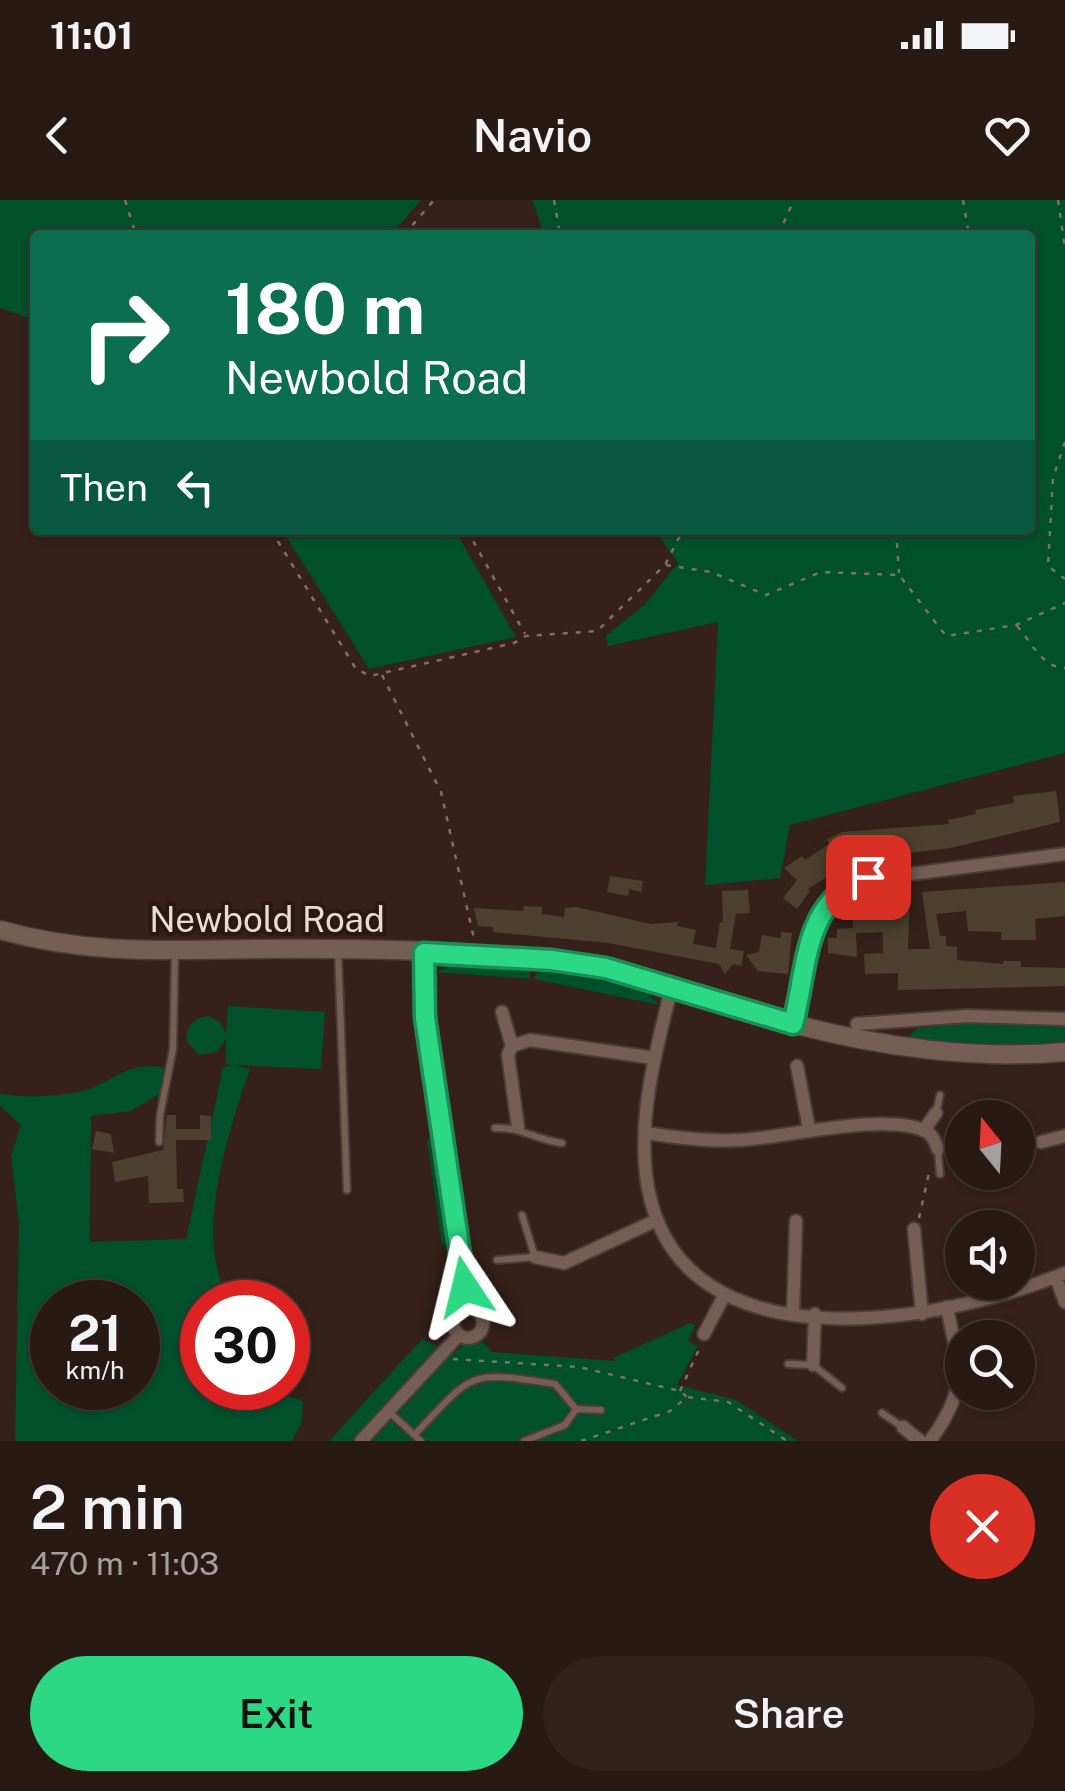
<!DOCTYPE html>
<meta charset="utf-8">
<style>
:root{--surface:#281913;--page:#30221c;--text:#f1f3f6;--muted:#a5a0a0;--line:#443833;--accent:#2cd884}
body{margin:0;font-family:"Public Sans",sans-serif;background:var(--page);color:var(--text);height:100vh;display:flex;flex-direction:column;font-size:38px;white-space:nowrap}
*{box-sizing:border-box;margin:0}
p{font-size:32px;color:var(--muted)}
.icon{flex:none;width:55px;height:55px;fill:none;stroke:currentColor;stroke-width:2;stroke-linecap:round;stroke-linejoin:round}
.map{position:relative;height:1241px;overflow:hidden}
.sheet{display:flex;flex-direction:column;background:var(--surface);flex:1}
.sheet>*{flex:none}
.top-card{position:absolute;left:30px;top:30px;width:1005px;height:305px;border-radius:10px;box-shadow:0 2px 8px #0004,0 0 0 2px var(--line);background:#0b6e4f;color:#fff;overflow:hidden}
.needle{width:65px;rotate:342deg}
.tools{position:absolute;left:945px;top:900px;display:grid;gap:20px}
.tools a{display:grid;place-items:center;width:90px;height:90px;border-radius:50%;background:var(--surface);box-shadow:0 2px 8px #0004,0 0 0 2px var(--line);font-size:50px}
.speed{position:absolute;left:30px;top:1080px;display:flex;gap:20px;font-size:50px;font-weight:700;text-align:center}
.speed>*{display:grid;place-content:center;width:130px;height:130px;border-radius:50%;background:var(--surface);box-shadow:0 2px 8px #0004,0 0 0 2px var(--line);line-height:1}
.speed small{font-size:25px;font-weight:400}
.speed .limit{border:15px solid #d22;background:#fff;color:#111}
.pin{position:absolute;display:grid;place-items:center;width:85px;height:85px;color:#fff;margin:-42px;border-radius:20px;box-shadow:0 5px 15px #0006}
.me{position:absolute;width:110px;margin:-55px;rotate:350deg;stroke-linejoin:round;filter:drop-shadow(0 0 8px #0008)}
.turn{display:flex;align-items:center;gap:35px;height:210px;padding:0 30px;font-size:45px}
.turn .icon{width:130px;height:130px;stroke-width:2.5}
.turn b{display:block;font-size:70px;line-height:85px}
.then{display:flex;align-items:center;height:95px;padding:0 30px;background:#0003;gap:20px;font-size:38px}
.round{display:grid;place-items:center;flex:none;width:105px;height:105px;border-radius:52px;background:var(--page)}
.headline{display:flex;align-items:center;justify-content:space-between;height:170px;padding:0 30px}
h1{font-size:60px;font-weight:600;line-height:75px}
.cta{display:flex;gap:20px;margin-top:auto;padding:20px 30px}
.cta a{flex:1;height:115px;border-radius:60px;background:var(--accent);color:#111;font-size:40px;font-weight:600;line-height:115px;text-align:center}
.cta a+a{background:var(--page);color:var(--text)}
.status{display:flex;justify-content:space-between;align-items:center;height:70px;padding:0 50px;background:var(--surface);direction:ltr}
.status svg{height:28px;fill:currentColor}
header{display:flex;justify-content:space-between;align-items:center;height:130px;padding:0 30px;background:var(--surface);font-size:45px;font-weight:600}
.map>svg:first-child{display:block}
</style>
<div class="status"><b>11:01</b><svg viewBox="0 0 49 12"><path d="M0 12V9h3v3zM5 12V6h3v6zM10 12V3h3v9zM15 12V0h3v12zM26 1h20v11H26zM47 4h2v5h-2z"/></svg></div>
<header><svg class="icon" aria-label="back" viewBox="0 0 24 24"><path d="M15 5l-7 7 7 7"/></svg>Navio<svg class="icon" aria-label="heart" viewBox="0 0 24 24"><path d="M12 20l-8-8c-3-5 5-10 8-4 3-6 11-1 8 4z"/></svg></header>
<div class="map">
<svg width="1065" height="1241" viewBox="0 0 1065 1241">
<rect width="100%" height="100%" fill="#352119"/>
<!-- green -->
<path fill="#01502c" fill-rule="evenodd" d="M0 0H421L391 35H35V120L0 108Z
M532 0H1065V553L790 625 780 678 705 685 718 422 608 446 606 436 645 404 678 363 655 330H1030V35H544Z
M282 330H455L516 437 369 469Z
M453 764 530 768V779L436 772Z
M539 769 643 787 659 805 534 779Z
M433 776 438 777 437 824 474 1085 468 1087 432 833Z
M228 806 325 812 321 869 233 865 250 869C229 930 190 1044 232 1102H202V1188H277L281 1194 303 1201 302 1222 292 1241H15L19 1024 11 955 21 925 0 906V893C19 899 68 896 87 890 118 879 125 863 162 867L172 880 163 892 131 911 91 916 90 1042 186 1039 223 868 233 865 226 864V838L217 852 199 855 187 842C185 827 193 818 208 816L220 822 226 834ZM52 1102H138V1188H52Z
M963 822 1065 825V844L965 845 911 840 909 836 916 829Z
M433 939 448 1044 442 1045 427 940Z
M690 1123 695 1125 688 1141 698 1146 677 1185 736 1200 798 1241H329L422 1139 453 1154 464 1144 483 1142 492 1152 616 1161 613 1158Z"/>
<!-- building -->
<path fill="#4d402e" d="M1056 591 1060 622 950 648 854 660 808 689 810 691 797 709 783 698 797 680 784 668 802 656 805 660 829 644 827 639 842 632 949 624 948 620 976 614 975 610 1014 603 1013 596Z
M610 676 643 681 641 692 629 689 628 696 607 692Z
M1065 682V716L1035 719 1036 740H1001V732L968 731 966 711 936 714 940 736H946V746L957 747V760L1003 764V761H1021V767L1065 768V786L898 790V773L865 774 864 754 883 753V732L856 733 857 757 828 753V738H837V729L853 728V715H866L864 699 910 693 908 749H930L922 692Z
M748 690 750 713 736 714 730 749 744 751 741 766 733 764 725 774 719 764 608 743 493 732V727L478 726 474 708 523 711 524 706 542 707V714L564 717 565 708 576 707 651 724 678 722 677 726 696 730 693 744 716 748 720 722 723 723 722 691Z
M781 732 792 733 788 774 758 771 746 755 759 752 762 735 781 738Z
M167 915H176V929H200V915L211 916V940H176L177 989H183L184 1002 149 1003 148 976 115 982 112 962 163 950Z
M96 931 111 934 114 953 92 949Z"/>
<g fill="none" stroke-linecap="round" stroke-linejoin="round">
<!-- service casing -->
<g stroke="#4d3c36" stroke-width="10">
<path id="service" d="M338 751 347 990
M936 913 940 895
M495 928C521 927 536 940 562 943
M159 942 160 915 173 849 175 753
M938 950 940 974
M497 1060 535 1057 522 1015
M788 1164 813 1165 842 1188
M576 1209 601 1210
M388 1211 421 1241
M882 1213 901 1226
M415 1234C475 1172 466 1170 555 1184L576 1209
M524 1241 565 1225 576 1209"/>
</g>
<!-- minor casing -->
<g stroke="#4d3c36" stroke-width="16">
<path id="minor" d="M425 753V818L467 1107
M672 786C656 850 636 921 648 988 682 1171 942 1123 1065 1073
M502 812 512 846 508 855 518 927
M793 823 813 729 822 709 857 681 1065 654
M857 824 967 816 1065 819
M512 846 530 840 654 858
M797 866 809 929
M924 930 936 913
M645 933C676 937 707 942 739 940 784 938 885 912 925 931 933 934 935 942 938 949
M1041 942 1065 936
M914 1029 922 1114
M535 1057 564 1063 657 1020
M1056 1077 1065 1102
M453 1123a15 15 0 1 1 30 0a15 15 0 1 1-30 0Z
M793 1113 796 1021
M704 1134 724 1096
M813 1165 815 1114
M903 1227 920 1241
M361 1241 459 1135
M930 1241C970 1186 959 1170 947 1107"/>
</g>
<!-- secondary casing -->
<g stroke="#4d3c36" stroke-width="21">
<path id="secondary" d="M0 730C90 755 165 750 256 749 354 748 455 750 552 760 636 769 714 802 794 824 880 847 976 860 1065 852"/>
</g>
<!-- path -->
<path stroke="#817069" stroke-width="2.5" stroke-dasharray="5 8" stroke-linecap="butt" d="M125 0 136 35
M554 0 560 35
M963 0 969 35
M1058 0 1065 49
M404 35 434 0
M778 35 794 0
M1065 242 1053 278 1048 366 1065 379
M271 330 356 469 370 476 514 443 526 436 597 431 665 365 683 330
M467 330 525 434
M896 330 899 373
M666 365 711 372 766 395 821 372 899 375 946 436 1016 425 1065 403
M1017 426C1031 441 1042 468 1065 468
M382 475 441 592 474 739
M919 1018 929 973
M453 1159 579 1167 680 1191 687 1197
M680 1191 701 1145
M581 1241 670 1211 687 1197 728 1202 787 1241"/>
<!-- service -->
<use href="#service" stroke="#755e54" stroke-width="6"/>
<!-- minor -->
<use href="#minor" stroke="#755e54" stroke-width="12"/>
<!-- secondary -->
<use href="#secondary" stroke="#755e54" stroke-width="18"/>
</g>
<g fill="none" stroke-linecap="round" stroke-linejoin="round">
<!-- route casing -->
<g stroke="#1d8c56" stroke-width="25">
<path id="route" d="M465 1087 425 818 424 753 552 760 606 768 793 824C808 766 803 700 868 677"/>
</g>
<!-- route -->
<use href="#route" stroke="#2cd884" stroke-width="18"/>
</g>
<g text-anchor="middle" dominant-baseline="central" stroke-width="8" stroke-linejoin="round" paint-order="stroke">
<!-- street labels -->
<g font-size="35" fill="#e9dbd6" stroke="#2b1810">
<text x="267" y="719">Newbold Road</text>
</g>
</g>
</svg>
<div class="tools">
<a><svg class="needle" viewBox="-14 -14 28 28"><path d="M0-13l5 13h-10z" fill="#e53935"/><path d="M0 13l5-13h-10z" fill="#a5a0a0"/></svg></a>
<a><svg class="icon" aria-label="sound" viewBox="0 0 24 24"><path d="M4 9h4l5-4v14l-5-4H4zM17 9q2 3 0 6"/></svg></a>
<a><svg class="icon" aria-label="search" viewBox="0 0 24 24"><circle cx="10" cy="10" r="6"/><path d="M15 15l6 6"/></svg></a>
</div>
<div class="speed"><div>21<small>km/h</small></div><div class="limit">30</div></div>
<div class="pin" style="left:868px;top:677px;background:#d93025"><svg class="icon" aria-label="arrive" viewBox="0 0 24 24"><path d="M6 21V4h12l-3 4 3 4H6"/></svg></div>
<svg class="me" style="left:465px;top:1087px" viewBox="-20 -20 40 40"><path d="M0-17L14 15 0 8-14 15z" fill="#2cd884" stroke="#fff" stroke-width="4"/></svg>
<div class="top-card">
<div class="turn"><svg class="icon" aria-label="right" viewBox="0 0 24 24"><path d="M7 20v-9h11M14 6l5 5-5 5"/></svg><div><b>180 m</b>Newbold Road</div></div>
<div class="then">Then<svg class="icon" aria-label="left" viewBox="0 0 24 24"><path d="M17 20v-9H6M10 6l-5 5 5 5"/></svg></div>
</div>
</div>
<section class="sheet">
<div class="headline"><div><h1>2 min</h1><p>470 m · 11:03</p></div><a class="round" style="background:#d93025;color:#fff"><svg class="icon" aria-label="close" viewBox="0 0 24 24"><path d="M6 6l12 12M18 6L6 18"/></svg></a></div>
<div class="cta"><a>Exit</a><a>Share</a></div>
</section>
